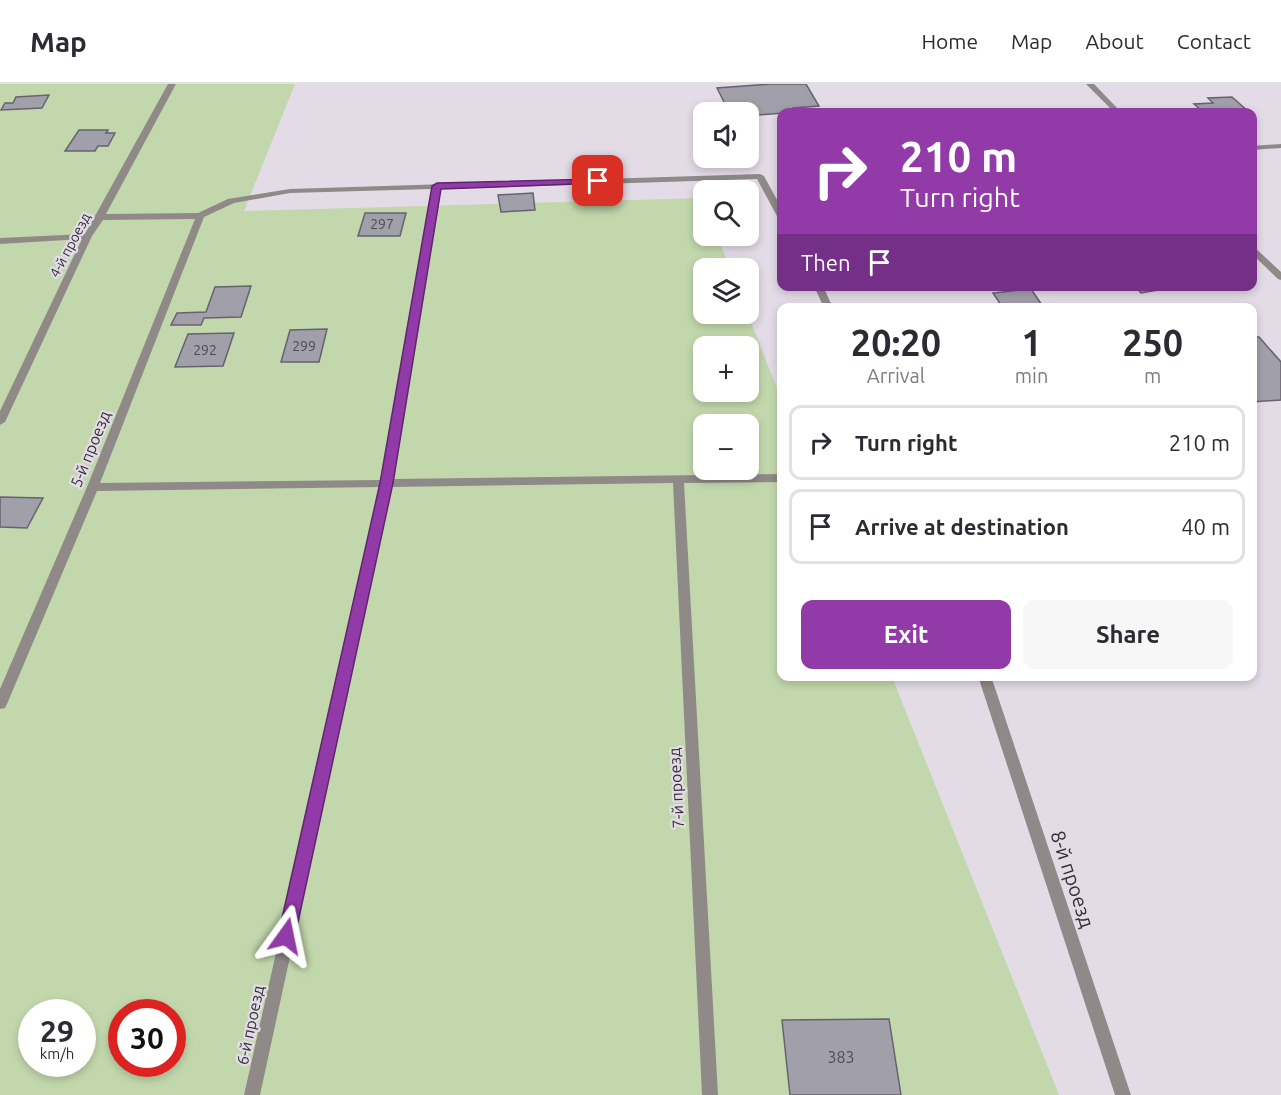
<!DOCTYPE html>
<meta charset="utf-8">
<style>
:root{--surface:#fff;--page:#f7f7f7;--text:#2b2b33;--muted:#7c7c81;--line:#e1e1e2;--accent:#923ba8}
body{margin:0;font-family:Ubuntu,sans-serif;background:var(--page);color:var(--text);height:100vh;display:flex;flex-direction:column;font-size:22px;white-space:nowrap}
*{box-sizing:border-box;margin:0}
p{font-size:20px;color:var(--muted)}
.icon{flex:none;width:33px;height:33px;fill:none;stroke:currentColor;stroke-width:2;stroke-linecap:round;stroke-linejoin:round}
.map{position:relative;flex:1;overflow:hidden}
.panel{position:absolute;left:777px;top:219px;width:480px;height:378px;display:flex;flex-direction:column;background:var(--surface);border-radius:12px;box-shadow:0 3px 9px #0003}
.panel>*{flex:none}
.top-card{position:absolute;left:777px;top:24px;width:480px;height:183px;border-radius:12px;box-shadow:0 3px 9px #0003;background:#923ba8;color:#fff;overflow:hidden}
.buttons{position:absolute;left:693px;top:18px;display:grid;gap:12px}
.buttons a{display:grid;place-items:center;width:66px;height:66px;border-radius:12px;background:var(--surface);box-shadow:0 3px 9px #0003;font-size:30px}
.speed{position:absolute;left:18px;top:915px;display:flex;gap:12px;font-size:30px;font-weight:700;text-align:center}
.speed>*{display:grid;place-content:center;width:78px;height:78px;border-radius:50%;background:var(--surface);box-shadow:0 3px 9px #0003;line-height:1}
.speed small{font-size:15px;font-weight:400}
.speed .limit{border:9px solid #d22;background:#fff;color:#111}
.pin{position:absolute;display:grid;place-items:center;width:51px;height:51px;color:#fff;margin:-26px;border-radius:12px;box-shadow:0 3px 9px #0006}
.me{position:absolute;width:66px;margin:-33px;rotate:12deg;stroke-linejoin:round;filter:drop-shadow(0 0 4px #0008)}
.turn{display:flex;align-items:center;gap:21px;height:126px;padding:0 24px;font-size:27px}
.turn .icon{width:78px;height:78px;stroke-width:2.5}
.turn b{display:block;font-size:42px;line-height:51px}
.then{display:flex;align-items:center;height:57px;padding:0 24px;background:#0003;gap:12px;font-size:22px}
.eta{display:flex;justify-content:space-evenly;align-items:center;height:102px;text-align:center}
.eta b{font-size:36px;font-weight:700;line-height:42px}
.button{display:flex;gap:12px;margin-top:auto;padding:12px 24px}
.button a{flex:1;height:69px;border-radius:12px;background:var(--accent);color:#fff;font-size:24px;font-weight:700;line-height:69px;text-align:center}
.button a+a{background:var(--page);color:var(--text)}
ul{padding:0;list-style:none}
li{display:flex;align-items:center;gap:18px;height:75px;margin:0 12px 9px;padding:0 12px;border:3px solid var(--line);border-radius:12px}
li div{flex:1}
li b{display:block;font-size:22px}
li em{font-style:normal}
header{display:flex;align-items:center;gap:36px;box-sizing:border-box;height:84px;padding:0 30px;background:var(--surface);border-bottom:2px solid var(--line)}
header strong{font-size:28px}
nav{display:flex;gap:33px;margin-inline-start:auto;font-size:21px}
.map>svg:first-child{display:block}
</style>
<header>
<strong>Map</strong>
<nav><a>Home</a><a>Map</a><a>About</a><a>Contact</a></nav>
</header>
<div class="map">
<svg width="1281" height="1011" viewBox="0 0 1281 1011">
<rect width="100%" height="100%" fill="#e3dce7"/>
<!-- green -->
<path fill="#c2d8ac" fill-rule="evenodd" d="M0 0H295L244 127 702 114 704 152H717L730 184H704V230H748L781 315 782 592 892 593 1059 1011H0ZM704 262H748V308H704ZM704 340H748V386H704ZM32 928H82V980H32ZM122 928H172V980H122Z"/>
<!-- building -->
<path fill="#a19faa" stroke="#65636e" stroke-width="1.5" d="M771 0H806L819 22 793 24 795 28 758 31 756 27 729 28 717 4Z
M49 11 42 24 1 26 5 19H13L16 13Z
M1232 13 1249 28H1203L1194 20 1213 19 1208 14Z
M79 46H108L106 49H115L108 62H98L95 67H65Z
M533 109 535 126 501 128 498 111Z
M365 129H406L400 152H358Z
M251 202 241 233 204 234 201 241H171L177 229 206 228 215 203Z
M1135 202H1181L1141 209Z
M1031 205 1044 224H1003L993 209Z
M327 245 319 278H281L290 246Z
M234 249 223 282 175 283 188 250Z
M1252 253H1259L1281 278V316L1252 318Z
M0 413 43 414 27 444 0 443Z
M889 935 901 1011H790L782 936Z"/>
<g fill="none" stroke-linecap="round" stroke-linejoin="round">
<!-- street -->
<path fill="#8f8988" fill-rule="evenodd" d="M168 0H176L106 130 198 129 228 115 290 105 760 90 764 92 782 125V136L778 134 757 95 441 105 393 395 782 390V398L684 399 718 1011H702L673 399 392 403 260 1011H244L381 403 97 407 7 620 5 624 0 625V605L87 403 195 135 103 136 92 152 5 338 0 341V327L82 155 0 160V154L85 150ZM432 105 382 396 100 399 204 133 234 119 290 109Z
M1086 0H1094L1121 28H1114Z
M1281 60V64L1252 66V62Z
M1252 161 1281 188V196L1278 195 1252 170Z
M814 202H823L833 224H824Z
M978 592H991L1131 1011H1115Z"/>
</g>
<!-- route -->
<path fill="#923ba8" stroke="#5f266d" stroke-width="1.5" d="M598 95 603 97 601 99 441 105 393 399 295 852 293 858 286 860 280 858 278 852 380 399 432 102 437 99Z"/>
<g text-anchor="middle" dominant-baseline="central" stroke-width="4.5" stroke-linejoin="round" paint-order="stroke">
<!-- number labels -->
<g font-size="14" fill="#4e4c52">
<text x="382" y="140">297</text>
<text x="304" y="262">299</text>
<text x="205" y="266">292</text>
</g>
<!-- far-street labels -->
<g font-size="14" fill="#333034" stroke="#e3dce7">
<text transform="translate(70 161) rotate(-62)">4-й проезд</text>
</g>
<!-- street labels -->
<g font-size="16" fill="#333034" stroke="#e3dce7">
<text transform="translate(90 365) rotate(-68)">5-й проезд</text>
<text transform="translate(676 704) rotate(-93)">7-й проезд</text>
<text transform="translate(250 941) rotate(-78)">6-й проезд</text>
</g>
<!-- near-number labels -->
<g font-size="16" fill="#4e4c52">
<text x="841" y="973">383</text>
</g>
<!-- near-street labels -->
<g font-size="20" fill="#333034" stroke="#e3dce7">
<text transform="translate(1073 795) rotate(72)">8-й проезд</text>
</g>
</g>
</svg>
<div class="buttons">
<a><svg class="icon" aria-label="sound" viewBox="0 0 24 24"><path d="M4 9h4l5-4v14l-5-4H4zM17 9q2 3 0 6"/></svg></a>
<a><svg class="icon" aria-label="search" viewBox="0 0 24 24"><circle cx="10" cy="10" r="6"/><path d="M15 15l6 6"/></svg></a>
<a><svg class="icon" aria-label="layers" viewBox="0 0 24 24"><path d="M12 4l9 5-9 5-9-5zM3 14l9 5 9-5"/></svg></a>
<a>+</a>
<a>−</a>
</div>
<div class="speed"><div>29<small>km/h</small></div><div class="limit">30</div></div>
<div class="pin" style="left:598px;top:97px;background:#d93025"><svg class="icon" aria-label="arrive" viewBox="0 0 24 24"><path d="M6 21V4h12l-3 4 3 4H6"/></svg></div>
<svg class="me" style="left:286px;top:852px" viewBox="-20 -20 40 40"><path d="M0-17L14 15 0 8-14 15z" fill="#923ba8" stroke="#fff" stroke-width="4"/></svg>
<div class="top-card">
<div class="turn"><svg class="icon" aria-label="right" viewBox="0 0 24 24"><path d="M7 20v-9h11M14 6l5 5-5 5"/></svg><div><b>210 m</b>Turn right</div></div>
<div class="then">Then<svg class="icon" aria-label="arrive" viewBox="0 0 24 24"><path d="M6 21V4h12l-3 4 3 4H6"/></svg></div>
</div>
<section class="panel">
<div class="eta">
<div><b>20:20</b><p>Arrival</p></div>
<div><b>1</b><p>min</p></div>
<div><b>250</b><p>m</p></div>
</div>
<ul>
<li><svg class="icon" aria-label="right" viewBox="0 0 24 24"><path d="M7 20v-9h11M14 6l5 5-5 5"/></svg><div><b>Turn right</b></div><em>210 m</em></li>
<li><svg class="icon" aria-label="arrive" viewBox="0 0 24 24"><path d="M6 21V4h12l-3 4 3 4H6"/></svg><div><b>Arrive at destination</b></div><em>40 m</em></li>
</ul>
<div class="button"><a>Exit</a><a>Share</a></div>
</section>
</div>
